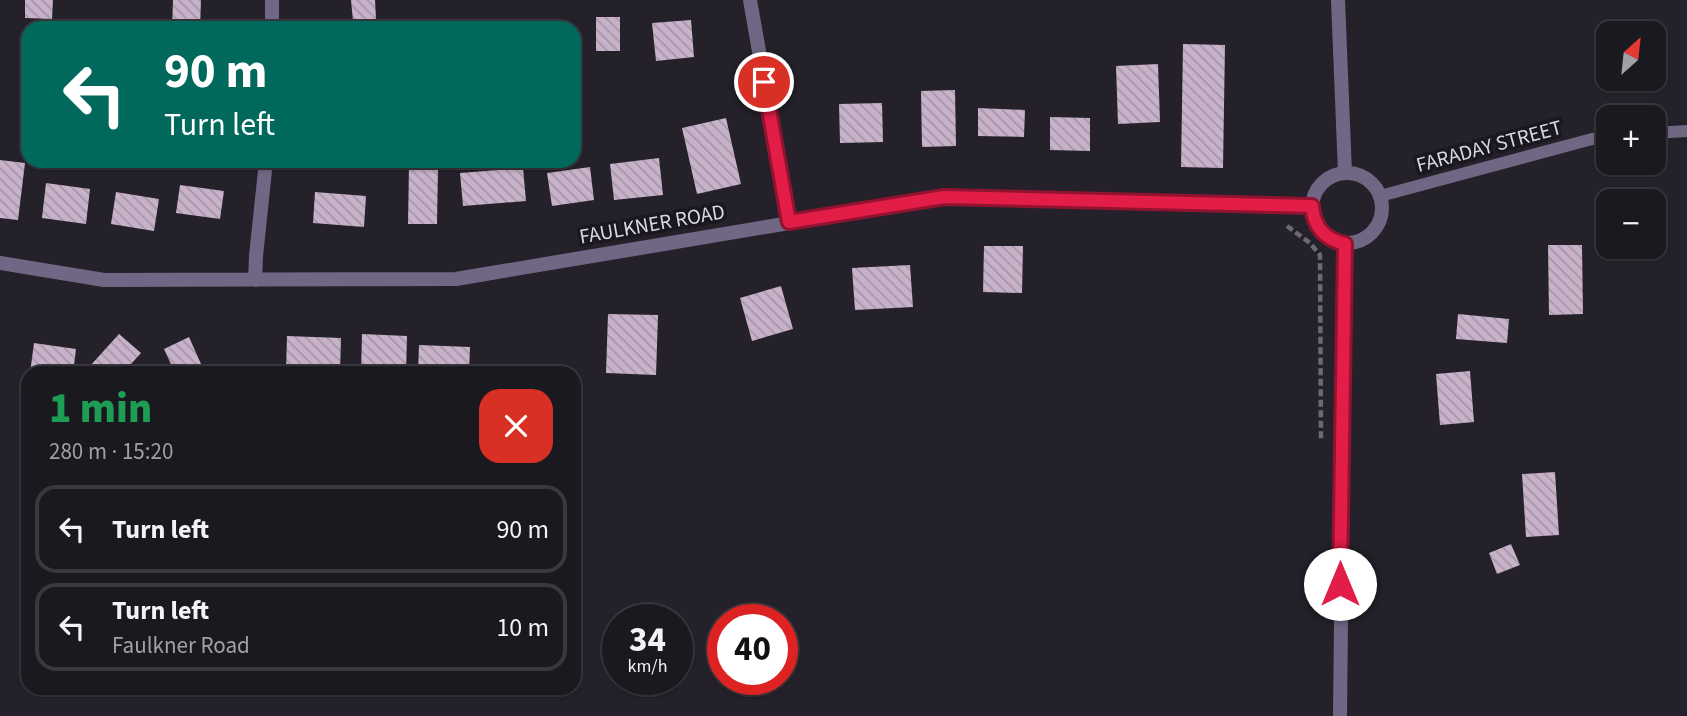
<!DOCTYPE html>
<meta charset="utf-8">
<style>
:root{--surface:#1b1920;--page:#28262d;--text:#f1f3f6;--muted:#a0a0a5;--line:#39383e}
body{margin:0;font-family:"Source Sans 3",sans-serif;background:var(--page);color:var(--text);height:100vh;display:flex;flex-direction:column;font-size:26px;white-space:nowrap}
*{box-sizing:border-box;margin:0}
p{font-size:23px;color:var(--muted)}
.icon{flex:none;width:38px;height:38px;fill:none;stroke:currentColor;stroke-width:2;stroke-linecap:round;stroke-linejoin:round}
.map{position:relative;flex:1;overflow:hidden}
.drawer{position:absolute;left:21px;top:366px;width:560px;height:329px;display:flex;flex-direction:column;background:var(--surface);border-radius:21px;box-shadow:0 2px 5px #0004,0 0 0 2px var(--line)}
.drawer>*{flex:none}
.guide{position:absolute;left:21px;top:21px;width:560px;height:147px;border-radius:21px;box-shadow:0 2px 5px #0004,0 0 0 2px var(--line);background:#00695c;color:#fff;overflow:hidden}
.needle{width:46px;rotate:27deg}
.buttons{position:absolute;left:1596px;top:21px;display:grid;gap:14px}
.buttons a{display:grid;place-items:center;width:70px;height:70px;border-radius:14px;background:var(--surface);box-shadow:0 2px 5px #0004,0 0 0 2px var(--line);font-size:35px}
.speed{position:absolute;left:602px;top:604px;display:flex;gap:14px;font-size:35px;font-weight:700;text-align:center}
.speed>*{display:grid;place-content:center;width:91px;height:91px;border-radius:50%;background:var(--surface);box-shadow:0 2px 5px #0004,0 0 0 2px var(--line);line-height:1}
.speed small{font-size:18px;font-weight:400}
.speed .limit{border:10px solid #d22;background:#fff;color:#111}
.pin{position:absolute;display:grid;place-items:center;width:60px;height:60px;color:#fff;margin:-30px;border:4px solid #fff;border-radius:50%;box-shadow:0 2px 7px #0007}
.me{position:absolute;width:77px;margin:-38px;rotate:0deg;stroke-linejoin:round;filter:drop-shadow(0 0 5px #0008)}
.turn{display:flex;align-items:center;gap:24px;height:147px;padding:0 28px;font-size:32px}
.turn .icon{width:91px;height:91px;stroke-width:2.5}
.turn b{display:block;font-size:49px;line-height:60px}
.round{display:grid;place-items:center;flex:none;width:74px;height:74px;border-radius:21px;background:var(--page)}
.overview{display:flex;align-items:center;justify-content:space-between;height:119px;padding:0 28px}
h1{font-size:42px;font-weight:800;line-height:52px;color:#1e9e55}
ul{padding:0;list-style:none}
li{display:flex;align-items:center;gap:21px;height:88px;margin:0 14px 10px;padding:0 14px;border:4px solid var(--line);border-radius:21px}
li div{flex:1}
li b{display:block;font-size:26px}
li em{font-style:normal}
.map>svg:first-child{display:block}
</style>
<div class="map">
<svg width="1687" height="716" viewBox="0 0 1687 716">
<defs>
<pattern id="building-back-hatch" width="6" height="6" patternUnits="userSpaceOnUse" patternTransform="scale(1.75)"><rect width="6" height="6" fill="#c7b2c9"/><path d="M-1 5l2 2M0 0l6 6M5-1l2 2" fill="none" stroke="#a696a8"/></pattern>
</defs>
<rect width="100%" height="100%" fill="#24212a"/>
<!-- building -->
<path fill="url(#building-back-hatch)" d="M25 0H53L52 19 25 18Z
M173 0H201L200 28H172Z
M351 0H375L376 19 353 21Z
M596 17H620V51H596Z
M691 20 694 57 656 61 652 23Z
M1183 44 1225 45 1223 168 1181 167Z
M24 45H28V95H22Z
M1158 64 1160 122 1118 124 1116 66Z
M955 90 956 146 922 147 921 91Z
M882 103 883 142 840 143 839 104Z
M978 108 1025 110 1024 137 978 136Z
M1050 117 1090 118V151L1050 150Z
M726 118 741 184 697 194 682 128Z
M659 158 663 195 614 200 610 164Z
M0 160 25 163 18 220 0 218Z
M409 166 438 167 437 224H408Z
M590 167 594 200 552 206 547 173Z
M523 168 526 201 463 206 460 173Z
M46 183 90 189 86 224 42 218Z
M180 185 224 191 220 219 176 213Z
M116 192 159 199 154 231 111 224Z
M315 192 366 196 364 227 313 223Z
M1548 245H1582L1583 314 1549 315Z
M984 246H1023L1022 293 983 292Z
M910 265 913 307 855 310 852 268Z
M781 286 793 329 752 341 740 298Z
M608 314 658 315 656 375 606 373Z
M1458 314 1509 319 1507 343 1456 339Z
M119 334 141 353 123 373H98L90 366Z
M362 334 407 336 406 373H361Z
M287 336 341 338 340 372 286 370Z
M189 337 205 373H175L164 349Z
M34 343 76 349 73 373H30Z
M419 345 470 347 469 373H418Z
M493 364 559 370V373H492Z
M1470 371 1474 422 1440 425 1436 374Z
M1555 472 1559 535 1526 537 1522 474Z
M1511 544 1520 565 1497 574 1489 553Z"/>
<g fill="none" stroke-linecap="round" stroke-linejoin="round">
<!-- path -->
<path stroke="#6c6972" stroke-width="4.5" stroke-dasharray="7 3.5" stroke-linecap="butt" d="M1287 226 1310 243 1320 255 1321 439"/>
<!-- service -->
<path stroke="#706784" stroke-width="12" d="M1654 133 1687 131
M1380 196 1592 139 1608 138"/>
<!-- minor -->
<path stroke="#706784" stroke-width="14" d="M750 0 789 222
M272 28V0
M0 263 104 280 456 279 944 197 1312 206
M255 280 256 256 266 161"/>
<!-- tertiary -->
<path stroke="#706784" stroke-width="14" d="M1338 0 1345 173
M1312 208a35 35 0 1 1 70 0a35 35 0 1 1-70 0Z
M1340 716 1345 244"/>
</g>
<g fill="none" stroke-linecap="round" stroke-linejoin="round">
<!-- route casing -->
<g stroke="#92132f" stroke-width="18">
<path id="route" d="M764 82 789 222 944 197 1312 206C1314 227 1324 239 1345 244L1340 584"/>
</g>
<!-- route -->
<use href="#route" stroke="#e11d48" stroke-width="12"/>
</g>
<g text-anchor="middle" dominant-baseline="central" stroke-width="7" stroke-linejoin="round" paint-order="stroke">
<!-- street labels -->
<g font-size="21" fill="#dad7de" stroke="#1b1720">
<text transform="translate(1489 146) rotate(-15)">FARADAY STREET</text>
<text transform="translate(652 224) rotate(-10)">FAULKNER ROAD</text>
</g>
</g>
</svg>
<div class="buttons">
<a><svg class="needle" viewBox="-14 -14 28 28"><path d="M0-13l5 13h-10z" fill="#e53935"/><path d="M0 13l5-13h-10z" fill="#a0a0a5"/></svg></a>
<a>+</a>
<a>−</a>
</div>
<div class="speed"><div>34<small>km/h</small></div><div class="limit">40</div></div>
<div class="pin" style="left:764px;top:82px;background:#d93025"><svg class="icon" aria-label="arrive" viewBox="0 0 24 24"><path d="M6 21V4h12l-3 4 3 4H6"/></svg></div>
<svg class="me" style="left:1340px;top:584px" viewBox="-20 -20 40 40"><circle r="19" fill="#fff"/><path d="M0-13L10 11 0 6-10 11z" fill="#e11d48"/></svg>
<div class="guide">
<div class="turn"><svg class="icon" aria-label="left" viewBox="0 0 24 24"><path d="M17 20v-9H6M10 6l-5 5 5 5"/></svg><div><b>90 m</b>Turn left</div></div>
</div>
<section class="drawer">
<div class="overview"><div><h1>1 min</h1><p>280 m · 15:20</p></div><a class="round" style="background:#d93025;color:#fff"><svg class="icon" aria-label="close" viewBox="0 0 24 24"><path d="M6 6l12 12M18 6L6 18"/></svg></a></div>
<ul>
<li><svg class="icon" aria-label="left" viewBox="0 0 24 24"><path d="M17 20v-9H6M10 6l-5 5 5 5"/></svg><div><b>Turn left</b></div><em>90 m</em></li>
<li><svg class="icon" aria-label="left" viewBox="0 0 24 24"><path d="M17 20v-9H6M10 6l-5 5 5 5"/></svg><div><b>Turn left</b><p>Faulkner Road</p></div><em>10 m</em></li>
</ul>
</section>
</div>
